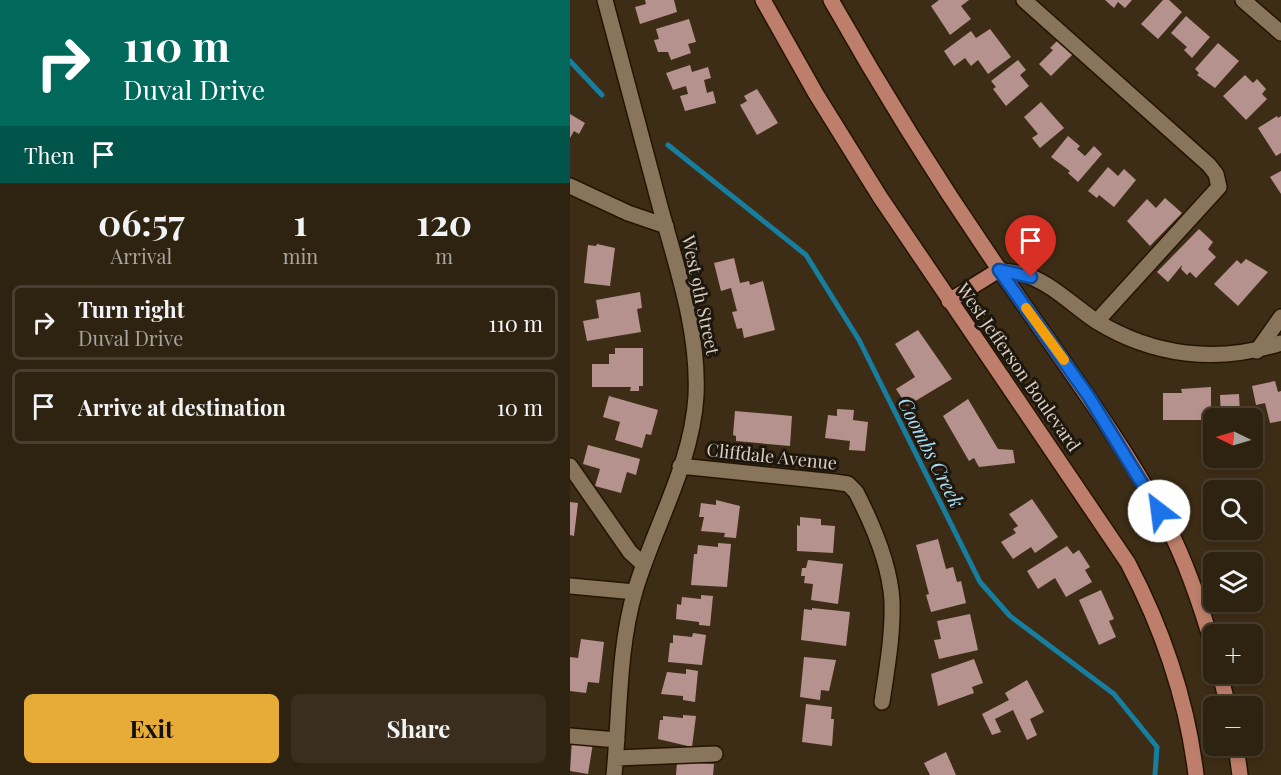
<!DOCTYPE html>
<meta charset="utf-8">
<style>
:root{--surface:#2e2210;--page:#3a2f1e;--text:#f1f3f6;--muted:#a7a49f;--line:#493f30;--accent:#e7ac37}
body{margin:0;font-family:"Playfair Display",serif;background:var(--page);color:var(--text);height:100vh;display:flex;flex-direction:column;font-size:22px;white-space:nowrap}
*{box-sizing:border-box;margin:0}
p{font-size:20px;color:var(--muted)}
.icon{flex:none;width:33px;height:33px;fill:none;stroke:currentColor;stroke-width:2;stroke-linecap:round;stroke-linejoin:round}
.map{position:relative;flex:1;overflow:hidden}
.panel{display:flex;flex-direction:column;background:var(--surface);width:570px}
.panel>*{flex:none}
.top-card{background:#00695c;color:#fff;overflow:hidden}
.needle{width:39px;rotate:275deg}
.tools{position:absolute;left:633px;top:408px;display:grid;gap:12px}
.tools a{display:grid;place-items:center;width:60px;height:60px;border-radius:9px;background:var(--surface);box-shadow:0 3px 9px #0003,0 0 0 2px var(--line);font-size:30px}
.pin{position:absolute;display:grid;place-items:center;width:51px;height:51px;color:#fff;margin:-62px -26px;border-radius:50% 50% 50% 0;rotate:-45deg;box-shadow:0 0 6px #0007}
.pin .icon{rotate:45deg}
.me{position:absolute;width:66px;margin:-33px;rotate:330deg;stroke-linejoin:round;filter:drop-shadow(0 0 4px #0008)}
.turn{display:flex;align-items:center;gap:21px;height:126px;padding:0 24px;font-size:27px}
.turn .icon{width:78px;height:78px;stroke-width:2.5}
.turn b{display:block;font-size:42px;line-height:51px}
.then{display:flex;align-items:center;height:57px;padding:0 24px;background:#0003;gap:12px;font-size:22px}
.eta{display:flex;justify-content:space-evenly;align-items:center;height:102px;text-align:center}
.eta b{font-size:36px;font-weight:700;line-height:42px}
.primary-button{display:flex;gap:12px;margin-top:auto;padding:12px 24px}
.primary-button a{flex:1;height:69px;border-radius:9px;background:var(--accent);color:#111;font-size:24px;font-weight:700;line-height:69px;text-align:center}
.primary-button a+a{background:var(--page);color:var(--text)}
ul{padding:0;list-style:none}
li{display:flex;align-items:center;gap:18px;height:75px;margin:0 12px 9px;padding:0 12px;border:3px solid var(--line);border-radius:9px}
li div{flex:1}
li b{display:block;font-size:22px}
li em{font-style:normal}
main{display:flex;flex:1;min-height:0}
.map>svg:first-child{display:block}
</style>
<main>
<section class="panel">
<div class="top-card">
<div class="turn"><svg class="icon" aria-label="right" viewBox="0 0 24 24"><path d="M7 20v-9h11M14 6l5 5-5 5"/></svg><div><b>110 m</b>Duval Drive</div></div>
<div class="then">Then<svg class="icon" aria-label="arrive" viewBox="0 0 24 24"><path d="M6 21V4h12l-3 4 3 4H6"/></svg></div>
</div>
<div class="eta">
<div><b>06:57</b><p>Arrival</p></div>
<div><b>1</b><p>min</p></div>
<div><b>120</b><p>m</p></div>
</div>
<ul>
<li><svg class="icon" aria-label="right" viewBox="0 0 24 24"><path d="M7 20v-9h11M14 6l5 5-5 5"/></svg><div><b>Turn right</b><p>Duval Drive</p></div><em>110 m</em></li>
<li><svg class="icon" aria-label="arrive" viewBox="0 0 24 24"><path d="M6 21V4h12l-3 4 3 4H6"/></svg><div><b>Arrive at destination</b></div><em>10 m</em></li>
</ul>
<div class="primary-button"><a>Exit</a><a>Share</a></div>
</section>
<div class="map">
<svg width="711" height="775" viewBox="0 0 711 775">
<rect width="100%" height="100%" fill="#3e2d16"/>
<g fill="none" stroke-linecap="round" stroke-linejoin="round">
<!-- stream -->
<path stroke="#167e9f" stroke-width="5" d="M0 61 32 95
M98 145 236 255 289 340 410 582 440 616 544 694 587 747 585 775"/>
</g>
<!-- building -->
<path fill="#b6928e" d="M75 0H104L107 12 70 24 65 7 76 4Z
M369 0H399L391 6 401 19 380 35 361 6Z
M535 0H562L555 8 548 2 544 8Z
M593 0H599L612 12 588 39 571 24Z
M616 16 640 37 622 58 614 50 617 47 601 33Z
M119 19 126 42 118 44 121 53 101 60 98 52H88L84 40 89 39 86 29Z
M420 29 441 57 418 74 408 60 401 66 395 58 384 66 374 51 401 31 406 38Z
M489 39 504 53 481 76 469 64 483 50 480 48Z
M648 43 669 61 645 88 627 75 629 73 625 69Z
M448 60 456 70 450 75 459 86 436 106 423 89 426 87 421 81Z
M120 65 122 72 138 67 141 78 134 80 137 93 143 91 146 103 115 111 110 96 118 94 116 86 103 90 96 73Z
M675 75 683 83 687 79 696 89 692 94 697 99 676 120 653 96Z
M187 89 208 123 187 135 170 105 177 101 174 96Z
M471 102 494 128 470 148 462 138 468 134 454 117Z
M0 114 15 123 9 134 4 131 0 138Z
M707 116 708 118 711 116V153L706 156 688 128Z
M498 136 510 146 507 149 515 156 524 146 532 154 508 182 498 173 500 171 481 157Z
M538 167 548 176 554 169 566 180 544 207 529 195 527 198 518 191Z
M711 171V194L700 177Z
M595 198 612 213 580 246 557 221 577 199 586 208Z
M629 229 643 242 638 249 646 257 626 278 620 272 617 275 611 269 612 265 598 282 587 272Z
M27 244 45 248 40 286 14 283 18 245 26 246Z
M164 258 170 283 179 281 180 285 193 281 205 330 174 338 172 328 167 329 162 312 167 311 161 288 151 291 144 263Z
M676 259 698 272 668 306 644 284 667 260 671 264Z
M70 292 72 308 67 309 71 332 17 341 13 321 29 318 26 300Z
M348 330 382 379 337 406 326 389 345 377 325 344Z
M45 348H73V386H69V391H60L61 387H22V364H39V354H45Z
M705 381 708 392 711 391V421L700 423 695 403 686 405 682 386Z
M641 387V420H593V393H612L611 389Z
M669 394 670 413H662V418H651L650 395Z
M39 396 88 410 81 435 76 434 72 448 45 440 50 422 33 417Z
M398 399 428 449 443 450 445 463 409 467 404 458 399 461 373 416Z
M267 409 284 410 283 420 298 422 295 451 279 450 280 441 255 438 258 415 267 416Z
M165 411 222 416 220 446 166 441V436L163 435Z
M18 445 70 459 66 475 57 472 51 493 25 486 30 469 13 464Z
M462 499 488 537 465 553 461 547 443 559 431 542 446 533 443 529 448 526 439 514Z
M146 500 170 506 166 538 154 537 155 533 131 531 134 517H129L131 503 146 505Z
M0 502 8 503 4 536 0 535Z
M230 517 251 519V525L265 526 263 553 227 551V525L230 526Z
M368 539 376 569 383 567 387 582 391 581 396 603 361 612 356 595 359 594 346 545Z
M148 543 161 544 157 587 121 585 124 554H127L128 545 148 547Z
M497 546 503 554 509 550 520 567 515 570 522 582 496 597 485 578 468 589 457 571Z
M238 560 273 564 268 604 241 600 243 584 234 583 235 576H231L232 568H236Z
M531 590 544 619 539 621 546 637 529 645 509 600Z
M131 595 143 596 140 626 129 625V622L106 619 107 604 111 605 112 597 131 599Z
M242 608 280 612 276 646 231 640 234 609 242 610Z
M400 614 408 650 369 659 364 640 371 639 367 621Z
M123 633 136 635 132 665 98 662 100 643H103V635L122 637Z
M11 639 34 642 29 683 18 682 16 693 0 691V657L8 658Z
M234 657 266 660 259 691 251 690 250 700 230 697Z
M404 659 413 683 402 687 404 693 368 706 361 674Z
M116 669 128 671 125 702 113 700V696L91 694 97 672 116 674Z
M457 680 474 712 460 719 467 735 457 740 443 710 425 719 431 732 422 735 412 714 439 700 435 693Z
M236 704 262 707 261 719H264L262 746 232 742Z
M113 715 126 716 122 747 88 739 90 720H93V716L113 718Z
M2 740 23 743 18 774 0 771Z
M376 752 386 775H360L354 763Z
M107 762 144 764 143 775H106Z"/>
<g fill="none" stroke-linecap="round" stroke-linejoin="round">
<!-- minor casing -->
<g stroke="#241400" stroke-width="18">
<path id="minor" d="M35 0C54 70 73 140 91 210 108 271 129 333 126 396 122 464 84 527 65 591 48 649 50 714 44 775
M454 0 639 165 646 174 649 187 527 321
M673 0 711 33
M0 186 58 213 96 226
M429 270C439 272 452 273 461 277 484 286 505 307 526 321 583 356 647 364 711 343
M687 351 711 317
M0 466 60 552 74 565
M110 466 265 482 278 484 286 492C302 523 320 565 322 601 323 635 317 668 312 702
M0 586 65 592
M0 736 47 740
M46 758 145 754"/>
</g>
<!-- major casing -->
<g stroke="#241400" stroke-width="18">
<path id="major" d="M193 0 246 94 310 197 558 563C593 630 617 699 626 775
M261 0C313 92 369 182 429 269 487 354 550 436 598 527 618 566 632 609 644 650
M379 301 429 270
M650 674 658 706
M666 746 670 775"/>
</g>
<!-- minor -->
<use href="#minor" stroke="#89755c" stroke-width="15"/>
<!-- major -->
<use href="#major" stroke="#bd7f6b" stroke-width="15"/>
</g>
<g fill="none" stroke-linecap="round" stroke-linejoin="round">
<!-- route casing -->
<g stroke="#114b97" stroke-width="15">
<path id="route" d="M461 277 429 270 519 397 589 511"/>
</g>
<!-- route -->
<use href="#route" stroke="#1a73e8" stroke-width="10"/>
<!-- slow -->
<path stroke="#f59e0b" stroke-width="10" d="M456 308 494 360"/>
</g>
<g text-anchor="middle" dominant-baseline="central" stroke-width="6" stroke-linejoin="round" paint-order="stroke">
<!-- street labels -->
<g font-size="18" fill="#dbd0c3" stroke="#1e170d">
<text transform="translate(131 295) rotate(78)">West 9th Street</text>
<text transform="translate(449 367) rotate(55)">West Jefferson Boulevard</text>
<text transform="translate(202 456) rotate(6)">Cliffdale Avenue</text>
</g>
<!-- water labels -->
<g font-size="20" font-style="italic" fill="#a9ddf4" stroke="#1e170d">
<text transform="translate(362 452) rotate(63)">Coombs Creek</text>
</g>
</g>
</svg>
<div class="tools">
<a><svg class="needle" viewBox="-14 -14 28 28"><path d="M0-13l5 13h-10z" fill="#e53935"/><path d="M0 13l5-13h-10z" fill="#a7a49f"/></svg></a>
<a><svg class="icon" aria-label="search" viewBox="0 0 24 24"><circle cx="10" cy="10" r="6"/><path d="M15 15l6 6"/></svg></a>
<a><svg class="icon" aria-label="layers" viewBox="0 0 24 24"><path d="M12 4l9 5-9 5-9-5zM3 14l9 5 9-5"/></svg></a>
<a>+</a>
<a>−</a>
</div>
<div class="pin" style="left:461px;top:277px;background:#d93025"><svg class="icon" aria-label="arrive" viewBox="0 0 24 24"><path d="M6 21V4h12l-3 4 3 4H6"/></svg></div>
<svg class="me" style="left:589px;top:511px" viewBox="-20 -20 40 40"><circle r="19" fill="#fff"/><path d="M0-13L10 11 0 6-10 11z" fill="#1a73e8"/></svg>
</div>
</main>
